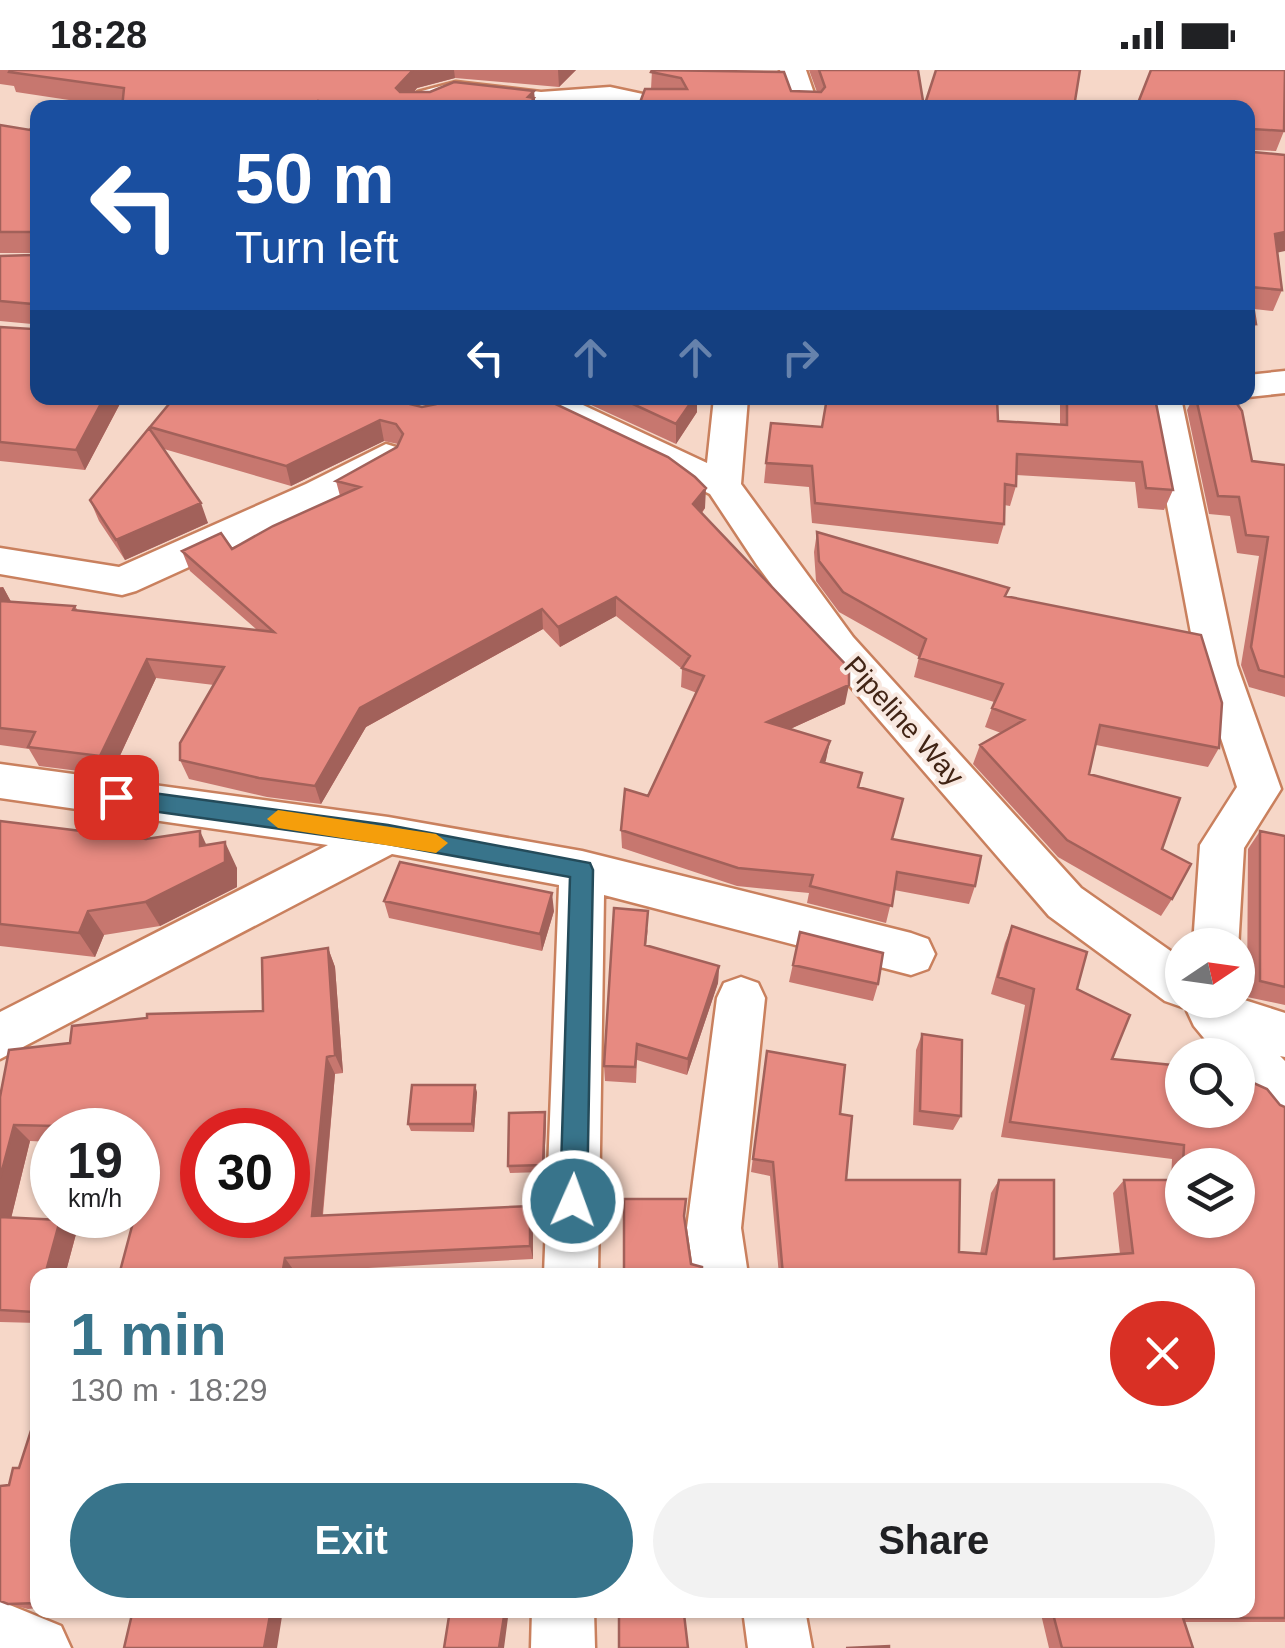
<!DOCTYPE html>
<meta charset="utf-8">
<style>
:root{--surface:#fff;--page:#f2f2f2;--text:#202124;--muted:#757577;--accent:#38748b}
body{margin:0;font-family:Arial,sans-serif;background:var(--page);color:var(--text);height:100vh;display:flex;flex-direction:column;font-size:38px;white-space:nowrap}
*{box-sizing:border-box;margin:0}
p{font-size:32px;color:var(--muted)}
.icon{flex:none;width:55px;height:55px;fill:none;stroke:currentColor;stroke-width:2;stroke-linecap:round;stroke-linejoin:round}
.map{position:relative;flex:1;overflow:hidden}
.panel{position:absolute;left:30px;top:1198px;width:1225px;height:350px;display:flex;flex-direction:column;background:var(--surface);border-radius:20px;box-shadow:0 2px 8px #0004}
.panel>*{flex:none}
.guide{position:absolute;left:30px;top:30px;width:1225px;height:305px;border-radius:20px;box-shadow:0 2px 8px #0004;background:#1a4fa0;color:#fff;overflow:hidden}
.needle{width:65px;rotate:77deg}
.buttons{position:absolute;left:1165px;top:858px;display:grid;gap:20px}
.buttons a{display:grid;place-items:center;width:90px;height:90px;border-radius:50%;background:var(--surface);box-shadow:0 2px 8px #0004;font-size:50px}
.speed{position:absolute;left:30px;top:1038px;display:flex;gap:20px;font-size:50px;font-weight:700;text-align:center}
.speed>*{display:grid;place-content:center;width:130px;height:130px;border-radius:50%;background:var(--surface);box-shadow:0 2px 8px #0004;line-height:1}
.speed small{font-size:25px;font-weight:400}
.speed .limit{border:15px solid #d22;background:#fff;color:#111}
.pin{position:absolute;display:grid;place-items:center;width:85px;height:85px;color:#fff;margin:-42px;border-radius:20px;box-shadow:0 5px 15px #0006}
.me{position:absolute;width:110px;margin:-55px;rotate:2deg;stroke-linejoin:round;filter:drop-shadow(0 0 8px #0008)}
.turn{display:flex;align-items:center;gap:35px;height:210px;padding:0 40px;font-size:45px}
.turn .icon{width:130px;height:130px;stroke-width:2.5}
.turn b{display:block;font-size:70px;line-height:85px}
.lanes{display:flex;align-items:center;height:95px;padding:0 40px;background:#0003;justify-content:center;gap:50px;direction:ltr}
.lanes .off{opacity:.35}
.round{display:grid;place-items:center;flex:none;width:105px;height:105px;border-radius:52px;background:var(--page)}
.summary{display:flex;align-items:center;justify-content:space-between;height:170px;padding:0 40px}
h1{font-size:60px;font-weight:700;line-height:75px;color:var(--accent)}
.cta{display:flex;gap:20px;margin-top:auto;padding:20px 40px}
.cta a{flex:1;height:115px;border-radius:60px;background:var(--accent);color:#fff;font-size:40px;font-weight:700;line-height:115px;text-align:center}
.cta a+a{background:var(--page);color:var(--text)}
.status{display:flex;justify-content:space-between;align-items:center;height:70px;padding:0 50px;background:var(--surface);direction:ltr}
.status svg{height:28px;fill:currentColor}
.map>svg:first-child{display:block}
</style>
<div class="status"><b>18:28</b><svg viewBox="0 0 49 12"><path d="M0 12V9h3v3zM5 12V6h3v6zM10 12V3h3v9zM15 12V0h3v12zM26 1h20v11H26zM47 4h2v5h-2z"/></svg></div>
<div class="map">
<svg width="1285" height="1578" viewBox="0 0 1285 1578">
<rect width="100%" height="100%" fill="#f6d7c8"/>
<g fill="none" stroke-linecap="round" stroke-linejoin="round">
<!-- minor casing -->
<g stroke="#c9805e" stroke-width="5">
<path id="minor" d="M780 0H806L819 38H791Z
M456 12 541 22 610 17 680 32 683 38 602 33 527 38 456 28 433 38H403L418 22Z
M1285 301V323L1248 327V305Z
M523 328H568L707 393 714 328H748L741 414 853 567 1081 818 1182 889V930L1238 928 1285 943V987L1280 986 1285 991V1053L1267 1046 1238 1009V985H1218L1194 956 1187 941 1189 935 1182 937 1165 931 1049 846 825 587 757 495 710 424 528 336Z
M1147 328H1181L1237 595 1281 719 1244 778 1238 879V875H1193L1200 775 1237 717 1197 595Z
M386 374 399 378 404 386 399 394 332 432 136 521 122 525 0 504V478L119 497 306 414Z
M0 694 388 747 582 781 911 863 928 869 935 884 928 899 911 905 604 825 598 1205H544L559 815 392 784 0 989V942L328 775 0 728Z
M741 907 758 913 765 928 741 1158 748 1205H694L687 1158 717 928 724 913Z
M0 1531 61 1556 71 1578H0Z
M532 1540H594L595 1578H531Z
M743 1540H805L812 1578H748Z"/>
</g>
<!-- minor -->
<use href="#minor" fill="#fff" fill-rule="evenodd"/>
</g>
<!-- wall -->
<path fill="#c7776f" d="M0 0H576L559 17 455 8 417 18 414 22 536 38H122L16 22 14 16 0 14Z
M652 0 791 21 817 22 809 0H918L924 37H1074L638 38 651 19Z
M1248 38 1284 61 1276 81 1253 80 1277 183 1282 220 1273 241 1254 239 1256 254 1248 274Z
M0 55 30 60 38 328H123L85 400 0 391V257L32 259V254L0 251V186L32 185V183H0Z
M423 328H543L705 438 702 443 845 634 790 659 830 671 825 693 862 703 859 718 892 769 975 816 969 834 894 820 886 853 807 833 809 823 737 816 622 778 621 760 648 726 697 623 681 617 682 599 616 546 560 577 543 559 366 657 321 734 267 727 189 709 180 690 214 615 156 608 111 705 39 696 29 679 0 675V517H3L11 532 75 536 78 541 257 560 190 501 182 481 232 479 340 426 336 411 397 377 398 374 384 371 291 416 164 379 208 453 125 490 99 451 90 430 150 357 422 337 436 334 438 331Z
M576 328H697V342L676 374Z
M1060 328H1155L1173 420 1164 440 1138 438 1135 412 1016 405V416L1010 436 1004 435V454L998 474 812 453 809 417 764 413 766 393 822 357 998 351 1060 355Z
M1193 328H1233L1252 391 1285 395V627L1249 617 1241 595 1259 486 1237 483 1230 446 1209 444 1187 340Z
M817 462 1006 526 1219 678 1208 697 1096 675 1089 704 1162 779 1172 829 1161 846 1058 787 973 694 980 675 1001 663 985 657 994 632 914 607 919 587 839 542 816 511 814 482Z
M0 751 207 775 237 798V817L160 856 104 865 95 887 0 876Z
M1260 761 1285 766V935L1247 927 1248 779Z
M384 831 554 841 542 881 389 848Z
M1012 856 1077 919 1112 989 1285 1037V1552H1184L1193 1578H1049L1040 1540H1248V1205H779L770 1106 751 1102 767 981 840 1044 846 1110 959 1182 980 1184 991 1123 999 1110 1054 1189 1120 1184 1113 1123 1124 1110H1171L1172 1089 1001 1067 1025 935 991 924 1005 873Z
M648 858 646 875 719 896 718 913 687 1005 637 990 636 1013 605 1011 604 996Z
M800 862 878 914 873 931 789 912Z
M328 878 335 897 343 1003 335 1004 323 1145 533 1151V1189L295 1202 146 1103H138V1060H52V1072L30 1071 11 1148 76 1164 65 1205H38V1253L0 1252V1027L70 973 263 941Z
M922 964 961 1046 953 1060 913 1055 916 980Z
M477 1022 474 1062 411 1061 408 1054Z
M546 1049 544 1102 510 1103 508 1096Z
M38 1339V1538L28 1539 8 1534 9 1415 19 1398Z
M619 1540H729L685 1547Z"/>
<!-- shaded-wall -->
<path fill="#a2615a" d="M413 0H454L455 8 417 18 400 38 396 18Z
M558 0H576L559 17Z
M534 21 536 38H527L528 27Z
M1285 162V181L1266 185 1275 164Z
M104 328H123L85 400 76 380Z
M694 328H697V342L676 374V354Z
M380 350 384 371 291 416 286 396Z
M706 418 705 438 692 454 693 434Z
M201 433 208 453 125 490 116 470Z
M3 517 14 537 0 542V518Z
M616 527V546L560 577 558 557Z
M542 539 543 559 366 657 321 734 315 716 360 638Z
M147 589 156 608 111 705 100 686Z
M849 615 845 634 764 671 767 652Z
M830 671 826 690 818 711 821 692Z
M200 761 212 787 225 772 237 798V817L160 856 145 832 200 776Z
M552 823 554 841 542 881 540 864Z
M88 841 104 865 95 887 79 863Z
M328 878 335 897 343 1003 335 985Z
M719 896 718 913 687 1005 688 989Z
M327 987 335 1004 321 1160 312 1146Z
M475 1015 477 1022 474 1062 472 1054Z
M545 1042 546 1049 544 1102 543 1095Z
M14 1055 30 1071 8 1161 0 1155V1108Z
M530 1136 533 1151V1189L530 1176Z
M60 1150 76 1164 65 1205H45Z
M285 1188 295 1202 294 1205H282Z
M271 1540H283L277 1578H264Z
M505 1540H509L504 1578H499Z"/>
<!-- building -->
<path fill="#e78a81" stroke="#a2615a" stroke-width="2.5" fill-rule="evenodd" d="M10 0H413L396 18 400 22H430L454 12 534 21 528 27 534 28 527 38H346L318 31 312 38H122L124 18 9 2Z
M652 0 784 2 791 21 821 22 825 17 819 0H918L924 37 936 0H1080L1074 37 1078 38H638L645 19H687L681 8 651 2Z
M1151 0H1285L1284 61 1253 59V82L1285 85V162L1275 164 1282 220 1250 217 1256 254 1248 253V38H1136Z
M34 54H38V328H104L76 380 0 372V257L32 259V234L0 231V186L32 185V162H0V55L30 60Z
M174 328H385L422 337 436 334 441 328H543L668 387 695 407 706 418 693 434 849 598V615L767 652 830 671 821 692 862 703 858 717 903 729 892 769 981 786 975 816 897 802 892 836 810 816 813 805 738 798 621 760 625 719 648 726 704 606 682 598 690 586 616 527 558 557 542 539 360 638 315 716 259 708 180 690V673L224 597 147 589 100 686 28 677 35 662 0 658V531L75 536 73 540 274 562 182 481 221 463 232 479 273 456 360 417 336 411 397 377 403 364 396 354 380 350 286 396 150 357Z
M620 328H694L676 354Z
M827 328H997L998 351 1067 355V328H1155L1173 420 1146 418 1142 392 1017 384 1016 416 1005 414 1004 454 815 433 812 396 766 393 771 353 822 357Z
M1196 328H1233L1242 341 1252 391 1285 395V607L1259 600 1251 577 1268 467 1246 465 1239 427 1218 426Z
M149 358 201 433 116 470 90 430Z
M817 462 1009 518 1005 526 1201 565 1222 633 1219 678 1100 655 1089 704 1180 728 1162 779 1191 794 1172 829 1067 770 980 675 1024 650 992 638 1003 614 919 588 926 569 843 522 819 491Z
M0 751 146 769 200 761V776L225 772V792L145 832 88 841 79 863 0 854Z
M1260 761 1285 766V917L1260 911Z
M400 792 552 823 540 864 384 831Z
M614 838 648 841 645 875 719 896 688 989 637 974 635 997 604 996Z
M1012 856 1087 882 1077 919 1130 945 1112 989 1182 996V1040H1238V1006L1267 1019 1280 1035 1285 1037V1548H1183L1193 1578H1062L1052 1540H1248V1205H783L773 1092 753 1089 767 981 845 995 840 1044 852 1046 846 1110H960L959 1182 986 1184 999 1110H1054V1189L1133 1183 1124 1110H1182V1108V1150H1238V1095H1183L1184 1075 1010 1052 1034 919 998 907Z
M800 862 883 883 878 914 793 895Z
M328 878 335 985 327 987 312 1146 530 1136V1176L285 1188 282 1205H119L135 1145H138V1135L150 1087H138V1060H98L99 1057 14 1055 0 1108V1027L9 980 70 973 72 956 147 948V944L263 941 262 888ZM202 1060H288V1145H202Z
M922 964 962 970 961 1046 920 1041Z
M412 1015H475L472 1054H408Z
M545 1042 543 1095 508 1096 509 1043Z
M624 1129H686L684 1146 691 1194 702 1197V1205H624Z
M0 1147 60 1150 45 1205H38V1230L34 1242 0 1240Z
M38 1339V1533L8 1534 0 1531V1416L9 1415 13 1398H19Z
M133 1540H271L264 1578H124Z
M450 1540H505L499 1578H444Z
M619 1540H708L684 1544 688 1578H619Z
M889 1576V1578H846Z"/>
<!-- route -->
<path fill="#38748b" stroke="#244b5a" stroke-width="2.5" d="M116 718 388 755 590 793 593 800 587 1131 583 1140 573 1144 564 1140 560 1131 570 807 388 774 116 736 105 727Z"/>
<!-- slow -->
<path fill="#f59e0b" d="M278 740 436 764 448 773 436 783 278 758 267 749Z"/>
<g text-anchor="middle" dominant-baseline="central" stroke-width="8" stroke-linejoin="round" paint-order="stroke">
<!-- street labels -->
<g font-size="28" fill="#412415" stroke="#f8e8e0">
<text transform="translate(904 651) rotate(48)">Pipeline Way</text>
</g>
</g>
</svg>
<div class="buttons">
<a><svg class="needle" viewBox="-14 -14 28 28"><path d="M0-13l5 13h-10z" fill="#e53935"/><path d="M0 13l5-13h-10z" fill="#757577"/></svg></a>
<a><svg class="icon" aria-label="search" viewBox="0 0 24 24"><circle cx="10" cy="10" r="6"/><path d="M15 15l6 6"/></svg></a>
<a><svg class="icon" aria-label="layers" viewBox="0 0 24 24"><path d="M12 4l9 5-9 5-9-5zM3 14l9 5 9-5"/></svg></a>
</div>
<div class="speed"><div>19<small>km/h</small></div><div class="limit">30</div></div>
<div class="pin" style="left:116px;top:727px;background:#d93025"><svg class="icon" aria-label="arrive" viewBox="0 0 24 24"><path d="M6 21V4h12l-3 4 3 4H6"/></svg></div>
<svg class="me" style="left:573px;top:1131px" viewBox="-20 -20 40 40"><circle r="17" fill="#38748b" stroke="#fff" stroke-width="3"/><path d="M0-11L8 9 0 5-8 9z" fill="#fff"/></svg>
<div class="guide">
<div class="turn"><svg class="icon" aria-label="left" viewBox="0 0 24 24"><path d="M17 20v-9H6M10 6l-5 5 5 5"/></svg><div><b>50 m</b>Turn left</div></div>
<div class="lanes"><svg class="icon" aria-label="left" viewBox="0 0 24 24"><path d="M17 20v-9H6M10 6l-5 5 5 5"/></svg><svg class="icon off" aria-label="ahead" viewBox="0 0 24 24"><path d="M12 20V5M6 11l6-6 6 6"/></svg><svg class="icon off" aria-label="ahead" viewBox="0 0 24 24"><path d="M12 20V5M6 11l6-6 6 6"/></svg><svg class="icon off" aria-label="right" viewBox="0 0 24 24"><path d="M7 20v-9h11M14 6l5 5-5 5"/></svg></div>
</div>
<section class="panel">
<div class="summary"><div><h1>1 min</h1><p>130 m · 18:29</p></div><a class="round" style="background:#d93025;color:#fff"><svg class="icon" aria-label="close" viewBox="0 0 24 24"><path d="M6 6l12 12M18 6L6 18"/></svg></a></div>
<div class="cta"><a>Exit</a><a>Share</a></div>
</section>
</div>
